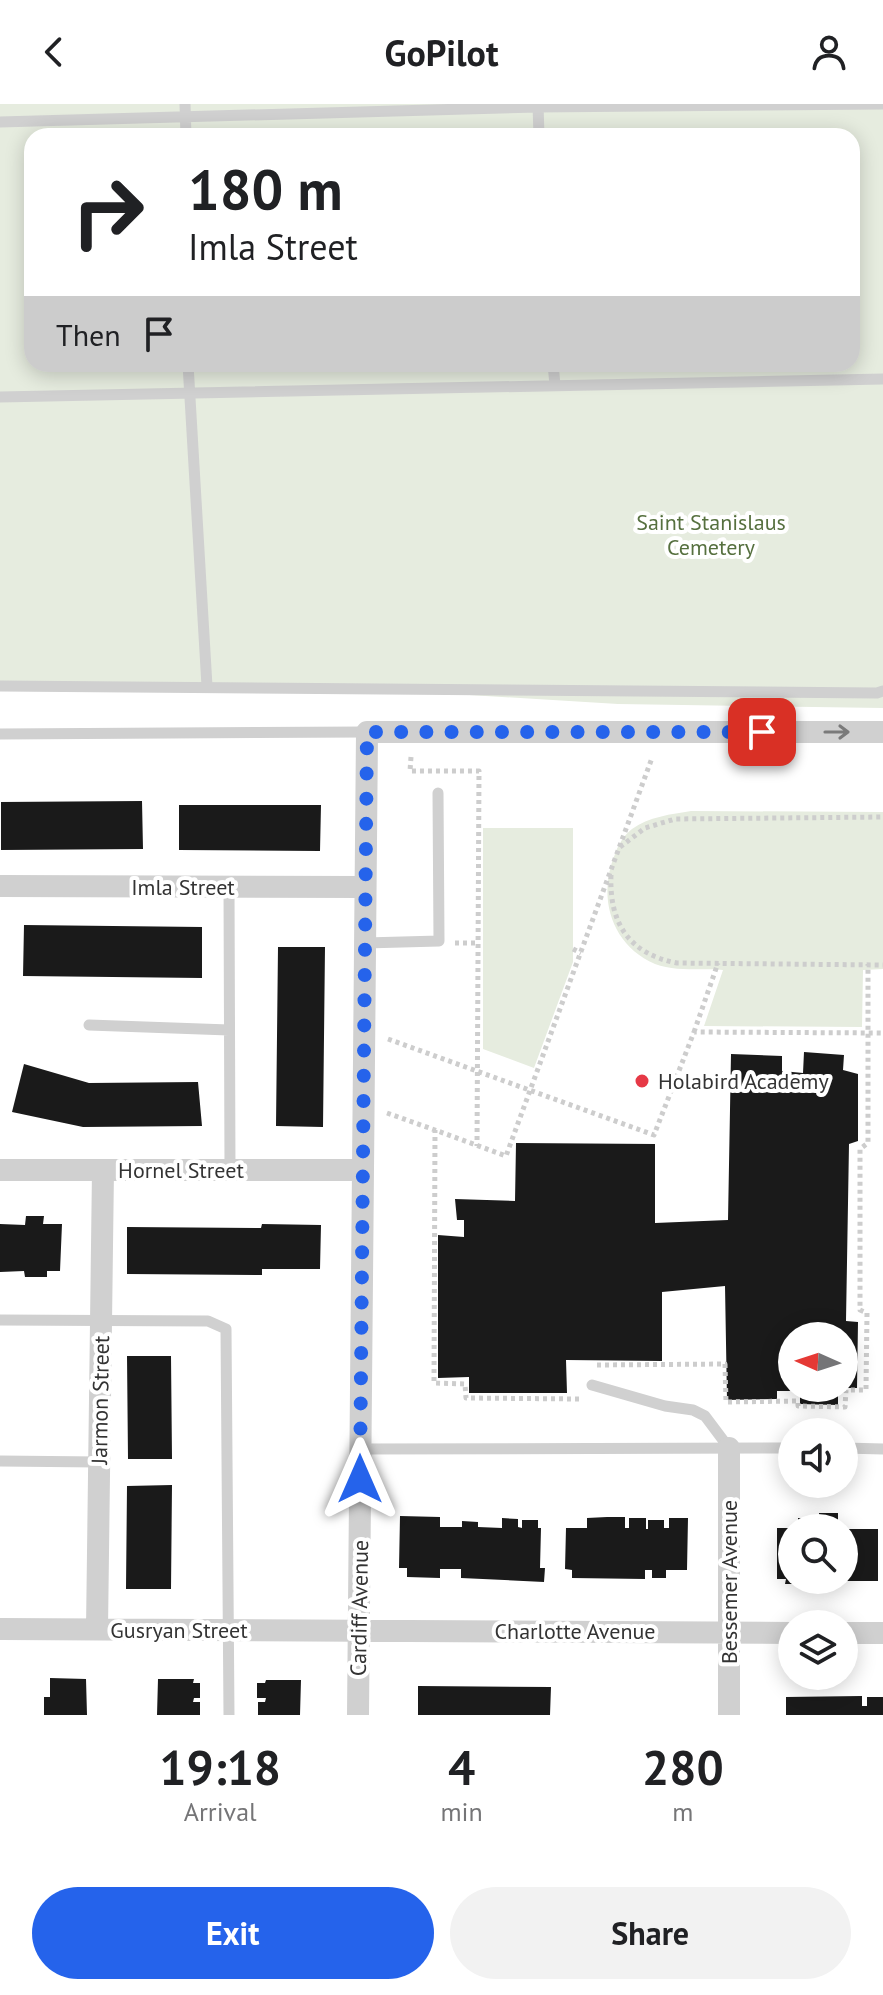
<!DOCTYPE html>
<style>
:root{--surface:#fff;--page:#f2f2f2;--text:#202124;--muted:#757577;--accent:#2563eb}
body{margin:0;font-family:"PT Sans",sans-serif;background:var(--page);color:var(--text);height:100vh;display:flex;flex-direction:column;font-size:30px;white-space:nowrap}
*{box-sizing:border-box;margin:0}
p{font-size:26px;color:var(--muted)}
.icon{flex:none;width:44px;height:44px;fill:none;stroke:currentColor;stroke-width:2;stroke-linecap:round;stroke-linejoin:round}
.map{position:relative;height:1611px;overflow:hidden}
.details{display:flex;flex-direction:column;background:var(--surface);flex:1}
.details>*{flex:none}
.guide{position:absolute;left:24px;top:24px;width:836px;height:244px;border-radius:24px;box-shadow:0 4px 20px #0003;background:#fff;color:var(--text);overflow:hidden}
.needle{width:52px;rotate:273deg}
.buttons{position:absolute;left:778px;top:1218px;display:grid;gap:16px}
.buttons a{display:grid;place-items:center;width:80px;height:80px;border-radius:50%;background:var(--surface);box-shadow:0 4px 20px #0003;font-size:40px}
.pin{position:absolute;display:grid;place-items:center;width:68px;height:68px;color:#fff;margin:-34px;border-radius:16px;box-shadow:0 4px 12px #0006}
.me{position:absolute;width:88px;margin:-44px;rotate:0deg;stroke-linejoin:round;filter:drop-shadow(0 0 6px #0008)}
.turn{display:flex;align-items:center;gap:28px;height:168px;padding:0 32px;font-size:36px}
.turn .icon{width:104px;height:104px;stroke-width:2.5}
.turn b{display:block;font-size:56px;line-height:68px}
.then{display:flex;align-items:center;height:76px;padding:0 32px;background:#0003;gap:16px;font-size:30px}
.eta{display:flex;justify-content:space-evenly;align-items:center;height:136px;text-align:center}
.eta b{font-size:48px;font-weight:800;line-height:56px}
.button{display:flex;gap:16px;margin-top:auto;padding:16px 32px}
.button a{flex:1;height:92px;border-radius:48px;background:var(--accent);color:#fff;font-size:32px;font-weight:800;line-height:92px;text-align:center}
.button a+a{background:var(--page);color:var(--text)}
header{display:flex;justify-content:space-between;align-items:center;height:104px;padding:0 32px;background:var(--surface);font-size:36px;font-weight:800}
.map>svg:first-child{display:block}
</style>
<header><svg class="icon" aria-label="back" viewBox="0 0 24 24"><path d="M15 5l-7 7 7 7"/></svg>GoPilot<svg class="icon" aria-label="person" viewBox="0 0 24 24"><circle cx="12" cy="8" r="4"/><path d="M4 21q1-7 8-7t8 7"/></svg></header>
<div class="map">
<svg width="883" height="1611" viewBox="0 0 883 1611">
<rect width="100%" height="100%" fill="#fff"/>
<!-- green -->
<path fill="#e6ecdf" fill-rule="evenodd" d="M0 0H883V604L618 600 338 583 0 587ZM32 32H852V260H32Z
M691 707 883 708V865L863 866 862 923 704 922 723 866C702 864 676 868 655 860 611 841 597 793 615 750 618 741 624 731 632 725 648 713 672 710 691 707Z
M483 724H573V858L534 964 483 945Z"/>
<!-- building -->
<path fill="#1a1a1a" d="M142 697 143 745 1 746V698Z
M179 701H321L320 747 179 746Z
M24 821 202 823V874L23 872Z
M278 843H325L323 1023 276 1022Z
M804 948 844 951 843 966 858 970V1037L849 1040 846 1217 858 1218 857 1284H844V1232H792V1284H838V1301L800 1300V1287H777V1295L727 1296 725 1182 662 1188V1257L566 1256 567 1289H469V1273L438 1274V1131L464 1133V1116H457L455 1095 515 1097 516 1039 655 1040V1119L728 1116 731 950 782 952V967L803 969Z
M24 960 89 979 198 978 202 1022 83 1023 12 1008Z
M26 1112H44L43 1120H62L60 1167H47V1173H25L24 1167 0 1168V1120L25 1121Z
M262 1120 321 1121 320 1165H262V1171L127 1170V1123L261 1124Z
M127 1252H171L172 1355H128Z
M172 1381 171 1485H126L127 1382Z
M819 1409H838V1424H798V1414H819Z
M400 1412 440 1413V1423H462V1417L478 1418V1423L502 1424V1414L518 1415V1423L522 1424V1416H538V1424H541L540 1464H545L544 1478 461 1474V1465H440V1474L407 1473V1464H399Z
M607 1413H625V1424H629V1414H646V1425H648V1416H664V1424H669V1414H688L687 1466H666V1474H652V1466H645V1475L572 1474V1466L565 1465 566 1424H587V1414Z
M777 1424H792V1476H794V1480H785L786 1475H777Z
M844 1425H878V1477H844Z
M50 1574 86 1575 87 1611H44V1593H50Z
M158 1575H194L193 1579H200V1594H194L193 1598H200V1611H157Z
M266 1576H301L300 1611H258V1598H265L266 1594H257V1579H265Z
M418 1582 551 1583 550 1611H418Z
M862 1592V1602H867V1593H883V1611H786V1593Z"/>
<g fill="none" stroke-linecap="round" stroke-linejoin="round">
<!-- path -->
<path stroke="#cdcdcd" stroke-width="5" stroke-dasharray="4 4" stroke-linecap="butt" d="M411 653 410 667H479L477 1042
M620 743 645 724 675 715 883 713
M611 771C609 819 629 850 677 859L883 861
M455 839H478
M573 845 581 849
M694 928 718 859
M388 935 654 1031 694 928 883 929
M387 1009 435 1026
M597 1261 725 1260 726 1298 798 1297V1302L845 1303 846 1286H866L867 1209 860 1206V1045L868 1039V860
M579 1295 466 1294 465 1280 434 1279 435 1026 506 1052 652 654"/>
<!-- service -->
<path stroke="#d0d0d0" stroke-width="11" d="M185 0 186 32
M538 0 539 32
M0 18 538 3 883 0
M188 260 207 582
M553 260 555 281
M0 293 883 275
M0 582 877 589 883 587
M0 630 367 628
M229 783 230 1066
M365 839 439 837 438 689
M89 921 229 926
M0 1216 208 1217 226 1225 229 1611
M592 1281 665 1302 693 1306 705 1312 729 1344
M844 1344 883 1345
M361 1345 792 1344
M0 1357 99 1358"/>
<!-- minor -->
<path stroke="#d0d0d0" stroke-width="22" d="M0 782 365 783
M0 1066H363
M0 1525 792 1529
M97 1525 103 1066
M844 1529H883
M358 1611 367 628H883
M729 1611V1344"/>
</g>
<!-- one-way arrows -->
<defs><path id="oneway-shaft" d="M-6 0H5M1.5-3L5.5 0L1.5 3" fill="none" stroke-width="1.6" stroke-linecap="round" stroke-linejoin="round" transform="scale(2)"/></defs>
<use stroke="#7a7a7a" href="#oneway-shaft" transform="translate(837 628)"/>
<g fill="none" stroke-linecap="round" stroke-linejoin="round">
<!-- route -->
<path stroke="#2563eb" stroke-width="14" stroke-dasharray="0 25.2" d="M360 1375 367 628H762"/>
</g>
<!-- markers -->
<circle fill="#e63946" stroke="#fff" stroke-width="3" cx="642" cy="977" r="8"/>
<g text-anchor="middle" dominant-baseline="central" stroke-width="8" stroke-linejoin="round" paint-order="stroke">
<!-- park labels -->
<g font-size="22" fill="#56703f" stroke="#fff">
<text x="711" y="418">Saint Stanislaus<tspan x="711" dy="25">Cemetery</tspan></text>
</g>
<!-- street labels -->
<g font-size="22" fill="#333" stroke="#fff">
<text x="183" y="783">Imla Street</text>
<text x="181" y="1066">Hornel Street</text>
<text transform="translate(100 1296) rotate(-89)">Jarmon Street</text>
<text transform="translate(729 1478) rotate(-90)">Bessemer Avenue</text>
<text transform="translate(359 1504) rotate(-89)">Cardiff Avenue</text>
<text x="179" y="1526">Gusryan Street</text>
<text x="575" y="1527">Charlotte Avenue</text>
</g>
<!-- poi labels -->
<g font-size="22" fill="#333" stroke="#fff" text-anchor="start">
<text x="658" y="977">Holabird Academy</text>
</g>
</g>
</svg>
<div class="buttons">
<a><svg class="needle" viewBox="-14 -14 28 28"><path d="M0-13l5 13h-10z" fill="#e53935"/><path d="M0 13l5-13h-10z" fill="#757577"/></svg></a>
<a><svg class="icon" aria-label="sound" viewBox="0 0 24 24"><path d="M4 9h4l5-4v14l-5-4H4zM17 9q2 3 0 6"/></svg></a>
<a><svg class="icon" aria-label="search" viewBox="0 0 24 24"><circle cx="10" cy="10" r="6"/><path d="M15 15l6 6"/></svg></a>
<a><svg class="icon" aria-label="layers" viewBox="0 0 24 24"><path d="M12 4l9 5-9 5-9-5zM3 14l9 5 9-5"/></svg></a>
</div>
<div class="pin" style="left:762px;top:628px;background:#d93025"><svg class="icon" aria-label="arrive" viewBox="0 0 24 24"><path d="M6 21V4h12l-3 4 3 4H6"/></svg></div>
<svg class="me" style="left:360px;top:1375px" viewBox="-20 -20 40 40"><path d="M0-17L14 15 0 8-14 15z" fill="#2563eb" stroke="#fff" stroke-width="4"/></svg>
<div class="guide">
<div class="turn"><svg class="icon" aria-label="right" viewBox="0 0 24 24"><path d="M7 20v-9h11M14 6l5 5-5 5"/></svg><div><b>180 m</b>Imla Street</div></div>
<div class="then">Then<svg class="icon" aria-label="arrive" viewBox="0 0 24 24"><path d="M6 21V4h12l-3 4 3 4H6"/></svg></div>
</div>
</div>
<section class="details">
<div class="eta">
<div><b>19:18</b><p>Arrival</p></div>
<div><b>4</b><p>min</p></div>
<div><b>280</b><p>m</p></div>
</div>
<div class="button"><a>Exit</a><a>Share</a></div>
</section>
